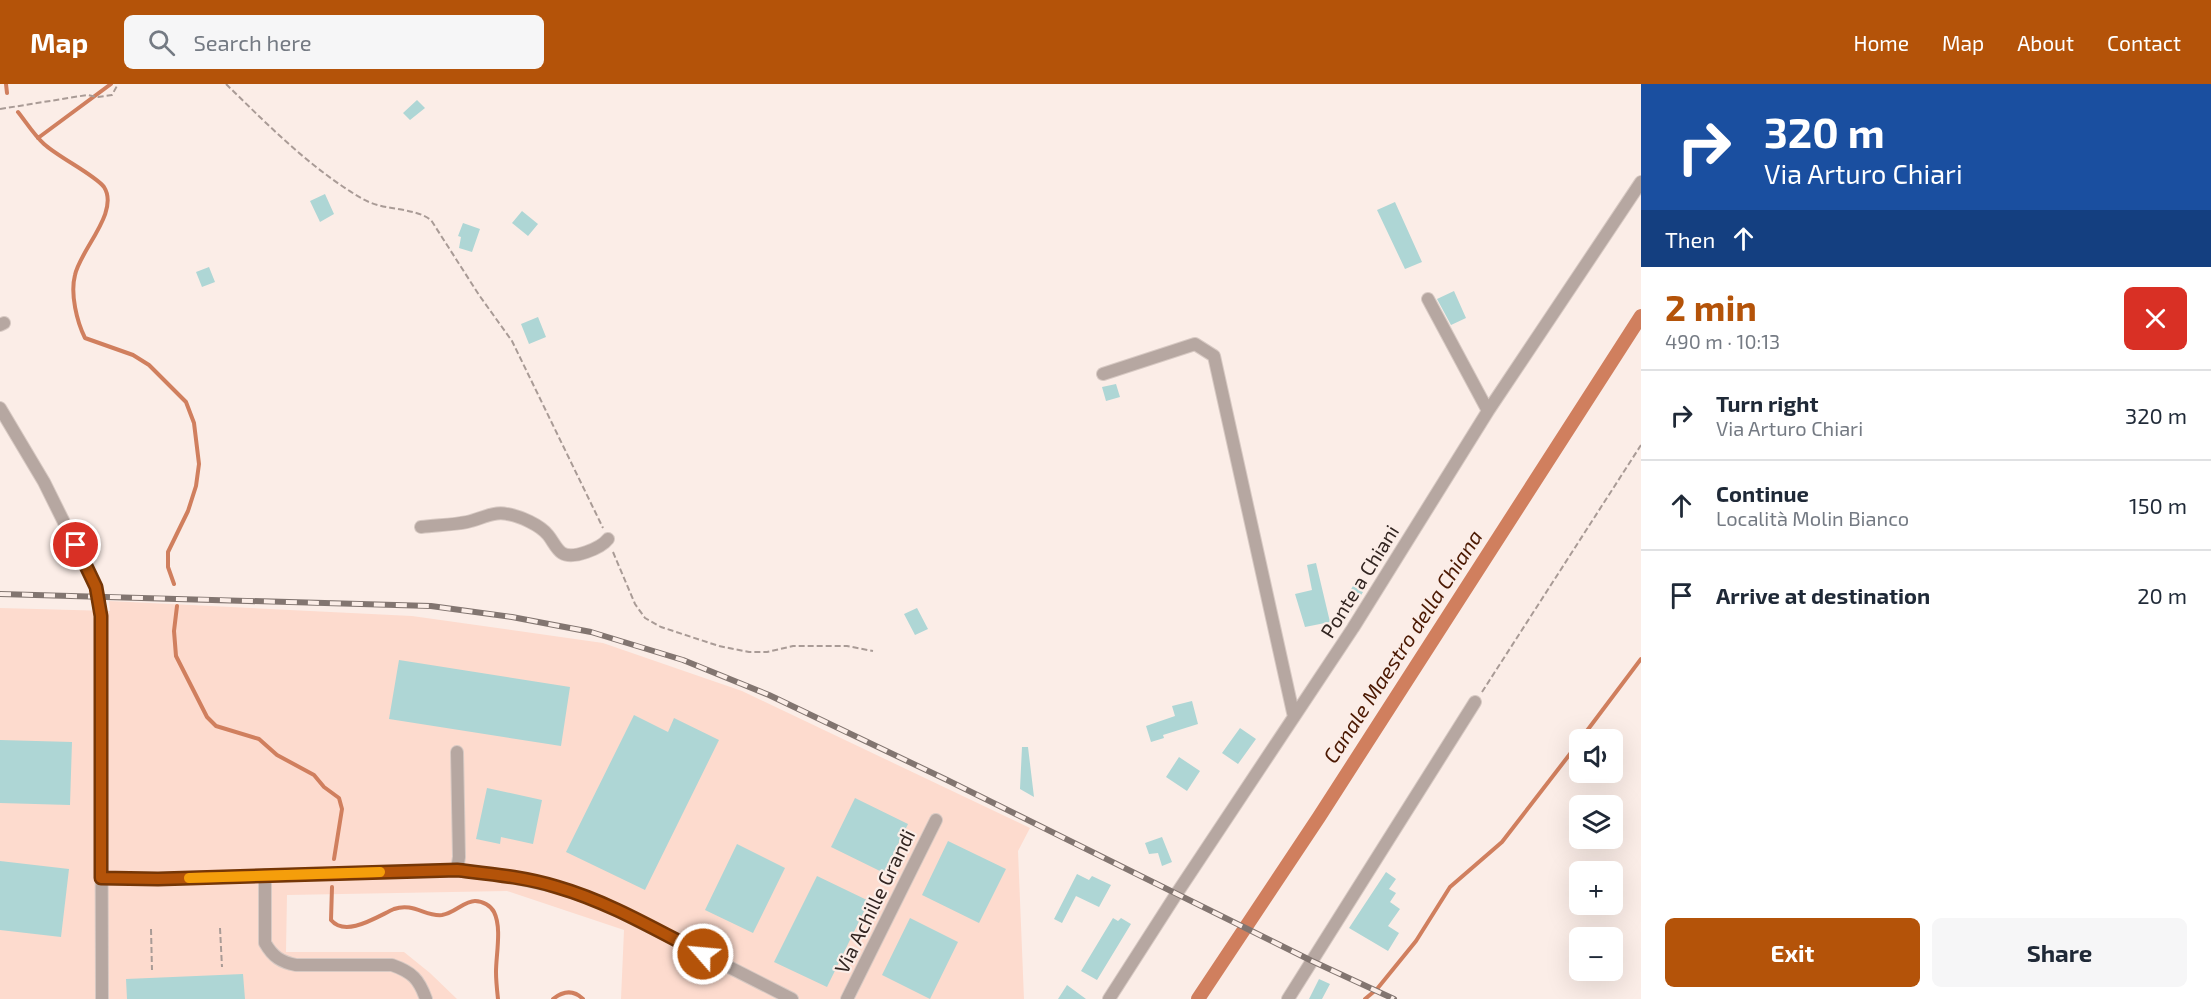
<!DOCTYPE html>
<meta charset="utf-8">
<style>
:root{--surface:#fff;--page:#f6f6f7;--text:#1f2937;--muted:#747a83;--line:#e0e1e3;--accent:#b45309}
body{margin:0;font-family:"Exo 2",sans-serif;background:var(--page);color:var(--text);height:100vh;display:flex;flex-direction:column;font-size:22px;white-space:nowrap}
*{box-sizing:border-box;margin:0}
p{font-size:20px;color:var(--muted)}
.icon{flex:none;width:33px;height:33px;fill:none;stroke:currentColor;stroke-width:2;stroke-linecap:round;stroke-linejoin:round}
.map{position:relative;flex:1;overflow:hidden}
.sheet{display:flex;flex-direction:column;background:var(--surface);width:570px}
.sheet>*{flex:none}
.guide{background:#1a4fa0;color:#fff;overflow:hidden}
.tools{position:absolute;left:1569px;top:645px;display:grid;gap:12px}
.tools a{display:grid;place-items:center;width:54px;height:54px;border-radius:9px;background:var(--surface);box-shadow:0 6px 24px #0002;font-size:30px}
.pin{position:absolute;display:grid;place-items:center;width:51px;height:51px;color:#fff;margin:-26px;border:3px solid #fff;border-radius:50%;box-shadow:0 2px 6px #0007}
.me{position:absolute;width:66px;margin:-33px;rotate:297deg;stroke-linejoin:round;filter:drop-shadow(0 0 4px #0008)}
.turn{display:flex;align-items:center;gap:21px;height:126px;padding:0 24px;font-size:27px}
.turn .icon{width:78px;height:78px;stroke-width:2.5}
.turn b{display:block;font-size:42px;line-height:51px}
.then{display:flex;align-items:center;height:57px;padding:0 24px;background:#0003;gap:12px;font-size:22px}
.round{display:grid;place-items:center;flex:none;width:63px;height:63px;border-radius:9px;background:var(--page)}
.head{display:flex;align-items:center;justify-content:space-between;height:102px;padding:0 24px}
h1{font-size:36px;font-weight:700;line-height:45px;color:var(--accent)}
.cta{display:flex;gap:12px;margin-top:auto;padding:12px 24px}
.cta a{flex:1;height:69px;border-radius:9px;background:var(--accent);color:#fff;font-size:24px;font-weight:700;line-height:69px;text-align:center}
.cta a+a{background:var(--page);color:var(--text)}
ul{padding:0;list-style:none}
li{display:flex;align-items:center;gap:18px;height:90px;padding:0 24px;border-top:2px solid var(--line)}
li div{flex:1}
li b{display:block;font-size:22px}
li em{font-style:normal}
header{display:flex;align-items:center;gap:36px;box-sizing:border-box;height:84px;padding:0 30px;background:var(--accent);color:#fff}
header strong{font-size:28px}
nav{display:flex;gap:33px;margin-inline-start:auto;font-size:21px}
.search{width:420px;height:54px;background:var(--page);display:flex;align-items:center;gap:15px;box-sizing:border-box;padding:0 21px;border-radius:9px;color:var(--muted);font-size:22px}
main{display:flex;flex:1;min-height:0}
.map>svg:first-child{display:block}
</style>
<header>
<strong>Map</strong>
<div class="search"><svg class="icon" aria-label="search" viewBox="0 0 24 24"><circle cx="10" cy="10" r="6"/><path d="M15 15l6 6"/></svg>Search here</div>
<nav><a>Home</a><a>Map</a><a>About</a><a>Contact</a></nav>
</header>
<main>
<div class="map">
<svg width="1641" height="915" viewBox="0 0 1641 915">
<rect width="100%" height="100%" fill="#fbede7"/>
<!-- built -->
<path fill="#fddbce" d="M109 517 412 532 603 559 742 607 1030 744 1018 767 1024 915H621L624 846 507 807 287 811 286 868H404L430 889 457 915H0V524L110 527Z"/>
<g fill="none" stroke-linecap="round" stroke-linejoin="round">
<!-- stream -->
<path stroke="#d07f5e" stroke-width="4" d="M6 0 7 9
M18 28C26 38 34 51 44 60 58 73 95 91 104 103 120 128 80 166 75 191 70 210 77 238 85 254L133 271 149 281 186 318 194 339 199 380 196 402 188 427 168 468V483L174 500
M38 54 111 0
M177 522 174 547 176 572 207 633 216 642 259 655 277 671 314 691 324 703 339 714 342 725 334 775
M1580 656 1641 575
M332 803 331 836C346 854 378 832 394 825 413 818 426 833 442 831 455 829 464 817 475 817 483 817 491 822 494 828 502 844 496 870 496 888 496 897 497 906 498 915
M553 915C563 907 573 905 583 915
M1365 915 1377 905 1416 857 1450 803 1502 758 1580 657"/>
<!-- canal -->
<path stroke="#d07f5e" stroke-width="14" d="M1198 915 1319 733 1641 232"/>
</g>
<!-- building -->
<path fill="#aed6d5" d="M417 16 425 24 410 36 403 29Z
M325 110 334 130 320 138 310 117Z
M1395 118 1422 178 1405 185 1377 126Z
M522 127 538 140 528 152 512 139Z
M463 139 480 145 472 168 459 164 461 153 458 152Z
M209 183 215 198 202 203 196 188Z
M1454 207 1466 234 1451 241 1437 215Z
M538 233 546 253 529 260 521 240Z
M1116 300 1120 313 1106 317 1102 303Z
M1316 479 1330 538 1305 543 1295 510 1312 506 1307 481Z
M1353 502 1363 508 1351 527 1341 522Z
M917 524 928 545 915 551 904 530Z
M399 576 570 603 561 662 389 635Z
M1192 617 1198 640 1163 651 1164 654 1151 658 1146 642 1175 632 1172 622Z
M634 631 668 648 674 634 719 656 645 806 566 768Z
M1240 644 1256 655 1238 680 1222 669Z
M0 656 72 658 70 721 0 719Z
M1022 663H1028L1034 713 1020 705Z
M1179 673 1200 687 1187 707 1166 693Z
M487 704 542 716 533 760 501 753 500 760 476 755Z
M855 714 908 740 884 789 831 763Z
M1162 753 1172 778 1162 782 1158 769 1149 770 1145 759Z
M948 757 1006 785 979 839 922 811Z
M737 760 785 784 753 849 705 826Z
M0 777 69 785 61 853 0 846Z
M1386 788 1396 795 1389 805 1396 809 1390 818 1400 825 1388 842 1399 849 1388 867 1349 844Z
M1077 790 1089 796 1092 792 1111 801 1099 823 1076 812 1062 839 1054 835Z
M817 792 869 817 827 903 774 878Z
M910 834 958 858 930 915 882 891Z
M1113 834 1118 837 1121 834 1131 840 1097 896 1081 887Z
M243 890 245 915H127L126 895Z
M1319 895 1330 900 1322 915H1309Z
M1067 901 1086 915H1058Z"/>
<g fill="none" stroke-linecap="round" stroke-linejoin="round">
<!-- minor casing -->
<g stroke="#d7c9c3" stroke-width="14">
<path id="minor" d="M1428 215 1488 327
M0 241 4 239
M1103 290 1195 260 1214 272 1294 633
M0 324 44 398 96 503 101 532 102 915
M421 443C436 441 452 441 467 438 481 435 493 427 507 430 520 432 540 441 548 451 553 457 556 465 562 469 573 476 601 464 608 455
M457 668 459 773 457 786
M265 791V859C273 873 281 878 296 881H392C412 888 419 895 426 915
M101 794 158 795 457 786 506 792 557 803 603 819 792 915
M847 915 936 736
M1109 915 1177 809 1353 544 1488 327 1641 98
M1288 915 1475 618"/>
</g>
<!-- path -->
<path stroke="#a99b96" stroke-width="2" stroke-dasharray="6 3" stroke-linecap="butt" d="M226 0C268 41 310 84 361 114 384 128 412 122 431 136L479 211 512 257 603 444
M0 25 87 11 98 13 112 11 118 0
M613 468 635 520 645 534 661 543 719 562 749 568H767L793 562H847L873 567
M1482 608 1641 361
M220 844 222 883
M151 845 152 886"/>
<!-- minor -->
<use href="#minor" stroke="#b6a7a1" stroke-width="12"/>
<!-- rail casing -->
<g stroke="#827570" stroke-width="6">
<path id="rail" d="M0 510 431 522 512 533 591 548 683 576 769 611 945 695 1312 877 1394 915"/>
</g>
<!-- rail -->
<use href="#rail" stroke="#fbede7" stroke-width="4" stroke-dasharray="11" stroke-linecap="butt"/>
</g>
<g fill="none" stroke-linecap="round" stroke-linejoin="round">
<!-- route casing -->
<g stroke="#753606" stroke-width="15">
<path id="route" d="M76 461 96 503 101 532V794L158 795 457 786C491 790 525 793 557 803 609 818 656 846 703 870"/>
</g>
<!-- route -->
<use href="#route" stroke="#b45309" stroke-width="10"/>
<!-- slow -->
<path stroke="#f59e0b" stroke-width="10" d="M189 794 380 788"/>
</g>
<g text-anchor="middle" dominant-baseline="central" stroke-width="4.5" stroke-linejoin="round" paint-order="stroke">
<!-- street labels -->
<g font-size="20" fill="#322521" stroke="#fbede7">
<text transform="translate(1359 497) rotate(-58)">Ponte a Chiani</text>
<text transform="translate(874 817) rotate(-64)">Via Achille Grandi</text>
</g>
<!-- water labels -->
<g font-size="21" font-style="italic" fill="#4b1801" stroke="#fbede7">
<text transform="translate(1402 562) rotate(-57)">Canale Maestro della Chiana</text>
</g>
</g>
</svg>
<div class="tools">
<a><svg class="icon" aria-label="sound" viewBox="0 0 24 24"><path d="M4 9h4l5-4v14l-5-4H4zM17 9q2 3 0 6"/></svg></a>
<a><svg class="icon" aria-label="layers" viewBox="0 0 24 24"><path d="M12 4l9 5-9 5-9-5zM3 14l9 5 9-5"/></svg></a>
<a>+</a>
<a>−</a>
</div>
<div class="pin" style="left:76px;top:461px;background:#d93025"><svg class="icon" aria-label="arrive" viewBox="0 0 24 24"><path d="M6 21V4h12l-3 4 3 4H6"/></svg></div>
<svg class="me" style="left:703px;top:870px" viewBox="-20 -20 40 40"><circle r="17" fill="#b45309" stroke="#fff" stroke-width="3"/><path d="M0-11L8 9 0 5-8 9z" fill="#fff"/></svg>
</div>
<section class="sheet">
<div class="guide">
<div class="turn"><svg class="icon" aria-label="right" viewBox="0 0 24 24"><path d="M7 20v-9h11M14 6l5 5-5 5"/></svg><div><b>320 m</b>Via Arturo Chiari</div></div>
<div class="then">Then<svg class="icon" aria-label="ahead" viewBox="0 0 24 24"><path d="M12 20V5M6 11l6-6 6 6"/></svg></div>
</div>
<div class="head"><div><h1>2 min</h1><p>490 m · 10:13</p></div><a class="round" style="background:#d93025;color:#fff"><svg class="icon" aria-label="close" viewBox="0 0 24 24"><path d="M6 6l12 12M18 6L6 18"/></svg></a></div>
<ul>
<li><svg class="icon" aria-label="right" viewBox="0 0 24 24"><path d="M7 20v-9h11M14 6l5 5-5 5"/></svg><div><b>Turn right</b><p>Via Arturo Chiari</p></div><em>320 m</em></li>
<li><svg class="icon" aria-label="ahead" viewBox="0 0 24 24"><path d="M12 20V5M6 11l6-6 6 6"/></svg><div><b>Continue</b><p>Località Molin Bianco</p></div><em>150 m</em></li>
<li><svg class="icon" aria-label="arrive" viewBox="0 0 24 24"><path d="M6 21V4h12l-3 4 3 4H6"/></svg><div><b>Arrive at destination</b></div><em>20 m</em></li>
</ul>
<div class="cta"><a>Exit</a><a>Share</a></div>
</section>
</main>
